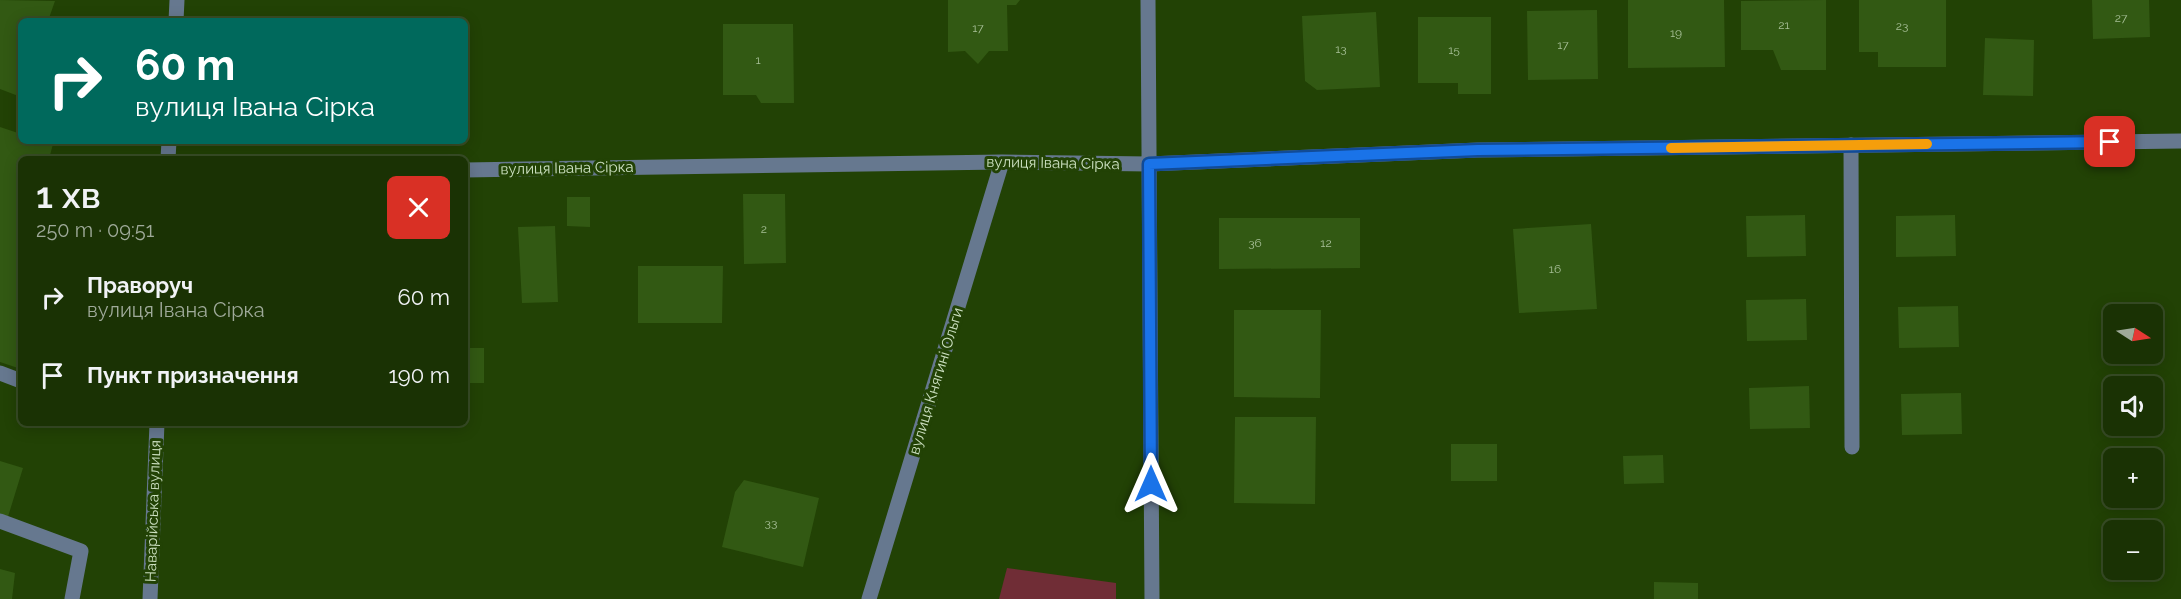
<!DOCTYPE html>
<html lang="uk">
<meta charset="utf-8">
<style>
:root{--surface:#1a3204;--page:#233a0e;--text:#f1f3f6;--muted:#9faa9a;--line:#384d26}
body{margin:0;font-family:Raleway,sans-serif;background:var(--page);color:var(--text);height:100vh;display:flex;flex-direction:column;font-size:22px;white-space:nowrap}
*{box-sizing:border-box;margin:0}
p{font-size:20px;color:var(--muted)}
.icon{flex:none;width:33px;height:33px;fill:none;stroke:currentColor;stroke-width:2;stroke-linecap:round;stroke-linejoin:round}
.map{position:relative;flex:1;overflow:hidden}
.sheet{position:absolute;left:18px;top:156px;width:450px;height:270px;display:flex;flex-direction:column;background:var(--surface);border-radius:9px;box-shadow:0 3px 15px #0003,0 0 0 2px var(--line)}
.sheet>*{flex:none}
.top-card{position:absolute;left:18px;top:18px;width:450px;height:126px;border-radius:9px;box-shadow:0 3px 15px #0003,0 0 0 2px var(--line);background:#00695c;color:#fff;overflow:hidden}
.needle{width:39px;rotate:102deg}
.controls{position:absolute;left:2103px;top:304px;display:grid;gap:12px}
.controls a{display:grid;place-items:center;width:60px;height:60px;border-radius:9px;background:var(--surface);box-shadow:0 3px 15px #0003,0 0 0 2px var(--line);font-size:30px}
.pin{position:absolute;display:grid;place-items:center;width:51px;height:51px;color:#fff;margin:-26px;border-radius:12px;box-shadow:0 3px 9px #0006}
.me{position:absolute;width:66px;margin:-33px;rotate:0deg;stroke-linejoin:round;filter:drop-shadow(0 0 4px #0008)}
.turn{display:flex;align-items:center;gap:21px;height:126px;padding:0 18px;font-size:27px}
.turn .icon{width:78px;height:78px;stroke-width:2.5}
.turn b{display:block;font-size:42px;line-height:51px}
.round{display:grid;place-items:center;flex:none;width:63px;height:63px;border-radius:9px;background:var(--page)}
.overview{display:flex;align-items:center;justify-content:space-between;height:102px;padding:0 18px}
h1{font-size:36px;font-weight:600;line-height:45px}
ul{padding:0;list-style:none}
li{display:flex;align-items:center;gap:18px;height:78px;padding:0 18px}
li div{flex:1}
li b{display:block;font-size:22px}
li em{font-style:normal}
.map>svg:first-child{display:block}
</style>
<div class="map">
<svg width="2181" height="599" viewBox="0 0 2181 599">
<rect width="100%" height="100%" fill="#224205"/>
<!-- green -->
<path fill="#702d36" d="M1007 568 1116 583V599H999Z"/>
<!-- building -->
<path fill="#325913" d="M0 0 55 1 48 21H21V97L0 89Z
M948 0H1020L1016 5H1007L1008 51H989L978 64 965 51 948 52Z
M1628 0H1724L1725 67 1628 68Z
M1826 0V70H1781L1773 50H1741V1Z
M1859 0H1946V67H1878V52H1859Z
M2092 0H2149L2150 37 2093 39Z
M1597 10 1598 79 1528 80 1527 11Z
M1376 12 1380 87 1317 90 1305 81 1302 16Z
M1418 17H1491V94H1458V83H1418Z
M723 24H793L794 103H761L756 95H723Z
M1985 38 2034 40 2033 96 1983 95Z
M0 127 21 134V141H44L53 144 49 159H21V369L0 362Z
M743 194H785L786 263 744 264Z
M567 197H590V227L567 226Z
M465 212H468L469 348H484V383H465Z
M1805 215 1806 256 1747 257 1746 216Z
M1955 215 1956 256 1896 257V216Z
M1219 218H1360V268L1219 269Z
M1591 224 1597 309 1519 313 1513 229Z
M555 226 558 302 522 303 518 227Z
M638 266H723L722 323H638Z
M1806 299 1807 340 1747 341 1746 300Z
M1958 306 1959 347 1899 348 1898 307Z
M1234 310H1321L1320 398 1234 397Z
M1809 386 1810 428 1750 429 1749 388Z
M1961 393 1962 434 1902 435 1901 394Z
M1235 417H1316L1315 504 1234 503Z
M1451 444H1497V481H1451Z
M1663 455 1664 483 1624 484 1623 456Z
M0 461 23 468 7 520 0 518Z
M744 480 819 498 803 567 722 547 735 492Z
M0 569 15 573 12 599H0Z
M1654 582 1698 583V599H1654Z"/>
<g fill="none" stroke-linecap="round" stroke-linejoin="round">
<!-- minor -->
<path stroke="#66788f" stroke-width="15" d="M1148 0 1152 599
M176 21 177 0
M1851 145 1852 447
M168 159 169 141
M465 170 1002 162 1149 164 1478 150 2181 141
M0 373 21 381
M0 521 81 551 72 599
M150 599 157 423
M869 599 1002 162"/>
</g>
<g fill="none" stroke-linecap="round" stroke-linejoin="round">
<!-- route casing -->
<g stroke="#114b97" stroke-width="15">
<path id="route" d="M1151 484 1149 164 1478 150 2110 142"/>
</g>
<!-- route -->
<use href="#route" stroke="#1a73e8" stroke-width="10"/>
<!-- slow -->
<path stroke="#f59e0b" stroke-width="10" d="M1671 148 1927 144"/>
</g>
<g text-anchor="middle" dominant-baseline="central" stroke-width="6" stroke-linejoin="round" paint-order="stroke">
<!-- number labels -->
<g font-size="12" fill="#a6bf96">
<text x="2121" y="18">27</text>
<text x="1784" y="25">21</text>
<text x="1902" y="26">23</text>
<text x="978" y="28">17</text>
<text x="1676" y="33">19</text>
<text x="1563" y="45">17</text>
<text x="1341" y="49">13</text>
<text x="1454" y="50">15</text>
<text x="758" y="60">1</text>
<text x="764" y="229">2</text>
<text x="1255" y="243">36</text>
<text x="1326" y="243">12</text>
<text x="1555" y="269">16</text>
<text x="771" y="523">33</text>
</g>
<!-- street labels -->
<g font-size="15" fill="#cde1c2" stroke="#224205">
<text transform="translate(1053 163) rotate(1)">вулиця Івана Сірка</text>
<text transform="translate(567 168) rotate(-1)">вулиця Івана Сірка</text>
<text transform="translate(936 381) rotate(-73)">вулиця Княгині Ольги</text>
<text transform="translate(153 511) rotate(-88)">Наварійська вулиця</text>
</g>
</g>
</svg>
<div class="controls">
<a><svg class="needle" viewBox="-14 -14 28 28"><path d="M0-13l5 13h-10z" fill="#e53935"/><path d="M0 13l5-13h-10z" fill="#9faa9a"/></svg></a>
<a><svg class="icon" aria-label="sound" viewBox="0 0 24 24"><path d="M4 9h4l5-4v14l-5-4H4zM17 9q2 3 0 6"/></svg></a>
<a>+</a>
<a>−</a>
</div>
<div class="pin" style="left:2110px;top:142px;background:#d93025"><svg class="icon" aria-label="arrive" viewBox="0 0 24 24"><path d="M6 21V4h12l-3 4 3 4H6"/></svg></div>
<svg class="me" style="left:1151px;top:484px" viewBox="-20 -20 40 40"><path d="M0-17L14 15 0 8-14 15z" fill="#1a73e8" stroke="#fff" stroke-width="4"/></svg>
<div class="top-card">
<div class="turn"><svg class="icon" aria-label="right" viewBox="0 0 24 24"><path d="M7 20v-9h11M14 6l5 5-5 5"/></svg><div><b>60 m</b>вулиця Івана Сірка</div></div>
</div>
<section class="sheet">
<div class="overview"><div><h1>1 хв</h1><p>250 m · 09:51</p></div><a class="round" style="background:#d93025;color:#fff"><svg class="icon" aria-label="close" viewBox="0 0 24 24"><path d="M6 6l12 12M18 6L6 18"/></svg></a></div>
<ul>
<li><svg class="icon" aria-label="right" viewBox="0 0 24 24"><path d="M7 20v-9h11M14 6l5 5-5 5"/></svg><div><b>Праворуч</b><p>вулиця Івана Сірка</p></div><em>60 m</em></li>
<li><svg class="icon" aria-label="arrive" viewBox="0 0 24 24"><path d="M6 21V4h12l-3 4 3 4H6"/></svg><div><b>Пункт призначення</b></div><em>190 m</em></li>
</ul>
</section>
</div>
